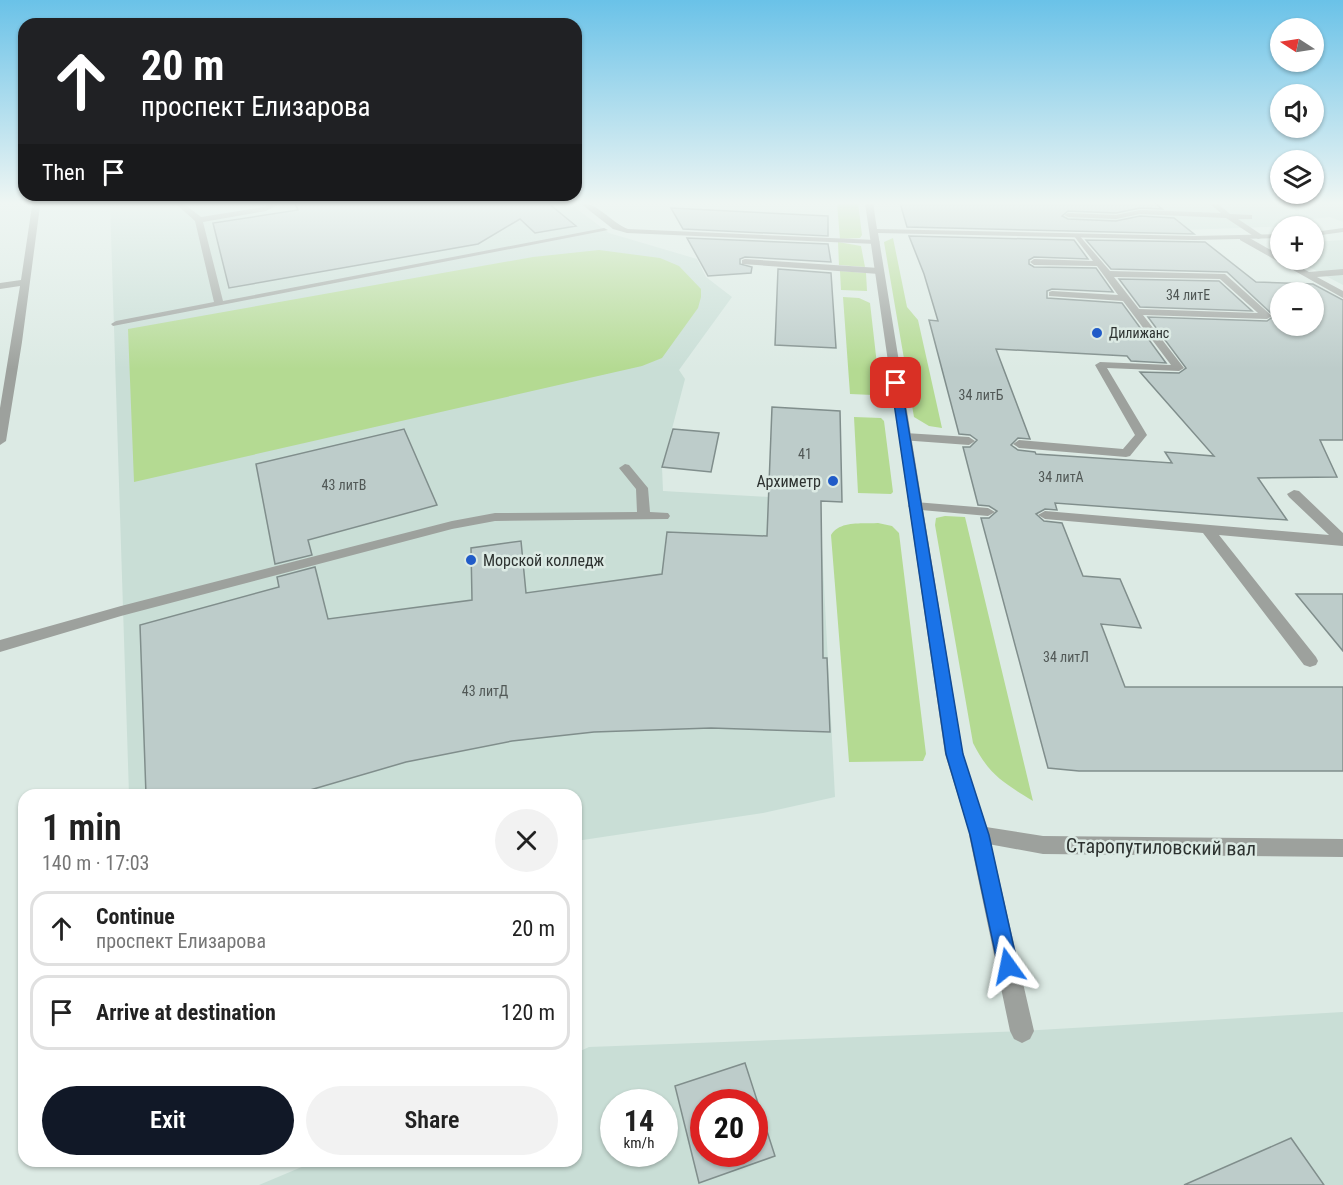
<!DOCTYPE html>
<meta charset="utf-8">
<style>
:root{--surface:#fff;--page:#f2f2f2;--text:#222;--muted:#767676;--line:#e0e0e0;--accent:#111827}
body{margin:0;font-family:"Roboto Condensed",sans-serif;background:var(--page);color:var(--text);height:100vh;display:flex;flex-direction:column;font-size:22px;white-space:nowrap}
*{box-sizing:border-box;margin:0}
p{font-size:20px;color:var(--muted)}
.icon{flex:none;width:33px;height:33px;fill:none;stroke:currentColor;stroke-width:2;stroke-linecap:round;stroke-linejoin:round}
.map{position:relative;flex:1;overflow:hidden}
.details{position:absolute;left:18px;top:789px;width:564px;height:378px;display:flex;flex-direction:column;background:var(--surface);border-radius:18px;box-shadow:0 2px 4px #0004}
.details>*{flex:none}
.banner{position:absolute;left:18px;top:18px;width:564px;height:183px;border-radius:18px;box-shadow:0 2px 4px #0004;background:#202124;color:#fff;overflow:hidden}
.needle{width:39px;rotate:282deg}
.buttons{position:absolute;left:1270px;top:18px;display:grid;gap:12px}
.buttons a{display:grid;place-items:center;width:54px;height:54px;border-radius:50%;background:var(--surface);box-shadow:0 2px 4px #0004;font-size:30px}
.speed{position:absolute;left:600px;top:1089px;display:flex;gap:12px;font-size:30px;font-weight:700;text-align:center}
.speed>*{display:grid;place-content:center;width:78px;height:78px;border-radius:50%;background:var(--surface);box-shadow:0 2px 4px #0004;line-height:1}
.speed small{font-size:15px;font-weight:400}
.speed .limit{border:9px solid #d22;background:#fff;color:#111}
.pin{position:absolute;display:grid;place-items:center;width:51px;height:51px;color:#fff;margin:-26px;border-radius:12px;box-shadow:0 3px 9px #0006}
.me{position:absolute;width:66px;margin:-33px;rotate:348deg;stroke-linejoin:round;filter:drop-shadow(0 0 4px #0008)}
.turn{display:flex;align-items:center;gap:21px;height:126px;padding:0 24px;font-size:27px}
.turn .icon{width:78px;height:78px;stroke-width:2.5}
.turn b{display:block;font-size:42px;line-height:51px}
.then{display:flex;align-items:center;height:57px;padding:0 24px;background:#0003;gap:12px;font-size:22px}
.round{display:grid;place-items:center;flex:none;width:63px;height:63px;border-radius:32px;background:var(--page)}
.headline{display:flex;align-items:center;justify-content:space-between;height:102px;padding:0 24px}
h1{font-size:36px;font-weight:600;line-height:45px}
.button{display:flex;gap:12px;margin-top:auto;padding:12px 24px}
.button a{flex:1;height:69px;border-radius:36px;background:var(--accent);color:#fff;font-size:24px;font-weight:600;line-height:69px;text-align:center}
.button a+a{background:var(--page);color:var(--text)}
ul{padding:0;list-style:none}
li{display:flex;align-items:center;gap:18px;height:75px;margin:0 12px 9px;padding:0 12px;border:3px solid var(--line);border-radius:18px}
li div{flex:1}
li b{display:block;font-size:22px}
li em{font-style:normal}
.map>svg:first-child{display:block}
</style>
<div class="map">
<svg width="1343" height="1185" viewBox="0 0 1343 1185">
<rect width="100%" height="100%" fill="#dceae4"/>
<!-- built -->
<path fill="#c9ded6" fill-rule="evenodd" d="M110 203H569L609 233 697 259 706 277 732 297 679 370 685 379 662 467 663 491 769 497 820 509 835 797 763 813 576 841V795H129Z
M900 203H1336L1343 205V222L1330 217 1304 220 1316 225 1183 230 902 211Z
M1343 240V285L1296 260H1314V242Z
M1343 1012V1185H259L316 1161H576V1053L589 1047 1022 1031ZM614 1102H664V1154H614ZM704 1102H754V1154H704Z"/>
<!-- green -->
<path fill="#b4da92" d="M837 203H858L862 235 860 238 840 239Z
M893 238 907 307 918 320 942 428 929 426 914 417 884 242Z
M838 242 861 246 865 267 839 265Z
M599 250 660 258 679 266 701 289V297L698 308 662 358 642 366 134 482 128 329 533 257Z
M840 271 866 273 867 291 841 290Z
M843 297 859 298 870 303 880 391 873 395 850 394Z
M854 417 881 418 884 421 893 492 891 494 858 493Z
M945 516 965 517 1033 801C1004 783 989 775 973 743L935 525 936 518Z
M878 523 892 526 899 533 926 754 923 761 849 762 831 535C840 520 863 524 878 523Z"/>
<!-- building -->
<path fill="#bdccca" stroke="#808e8c" stroke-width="1.5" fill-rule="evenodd" d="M295 203H548L576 226 535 233 520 219 478 244 229 288 213 223 298 210Z
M900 203H1155L1162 209 1140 208 1116 213 1068 211 1062 216 1068 219 1116 221 1140 216 1174 218 1194 234 907 227Z
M671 208 828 216V236L683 229Z
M909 236 1074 240 1088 259 1034 257 1029 260V264L1034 267 1096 268 1113 292 1052 289 1047 291V298L1122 303 1166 363 1131 361 1127 356 996 349 1030 439 1018 438 1011 445 1018 450 1035 452 1036 454 1172 463 1165 452 1214 456 1140 372 1179 373 1186 368 1148 317 1267 321 1274 316 1227 272 1111 269 1086 240 1205 242 1256 282 1313 284 1343 300V440H1320L1337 477 1258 478 1287 520 1055 503 1057 510 1045 509 1036 514 1044 521 1062 523 1083 576 1120 579 1141 628 1101 624 1125 687H1343V771H1079L1048 768 981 518H989L997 511 989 506 978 505 963 447H970L977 440 970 435 959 434 929 320 938 321 924 274ZM1281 292H1314V326H1281Z
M687 238 828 244 831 262 745 257 740 259V264L752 267 751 273 708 276Z
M778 269 831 273 836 348 775 345Z
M1119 279 1219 281 1252 311 1140 307Z
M772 407 840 411 842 502 821 501 823 658H827L830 732 711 728 594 732 512 741 406 762 293 795H146L140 625 279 587 277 577 315 567 328 619 472 600 471 548 521 541 526 593 662 574 667 532 767 536Z
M404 429 437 505 308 540 312 555 275 564 256 464Z
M673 429 719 433 711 472 662 467Z
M1296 594H1343V651Z
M745 1063 775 1156 699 1183 675 1086ZM704 1102H754V1154H704Z
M1291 1138 1324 1185H1184Z"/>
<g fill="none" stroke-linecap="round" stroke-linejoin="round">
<!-- service -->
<path fill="#9da19d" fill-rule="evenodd" d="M175 203H183L201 217 264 207 272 203H281L266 211 203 222 223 301 604 228 608 230 113 326 111 324 116 321 214 302 195 221Z
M580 203C597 202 612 223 628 229L876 240 880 242 876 244 627 233 613 229Z
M1209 203H1217L1230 214 1252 215V219H1238L1265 237 1258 239 1226 218 1140 214 1116 219 1068 217 1064 215 1068 213 1116 215 1140 210 1221 213Z
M1078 234 1110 271 1225 274 1272 316 1267 319 1143 315 1184 368 1179 371 1107 368 1147 435 1130 456 1126 457 1019 448 1013 444 1019 440 1123 449 1135 435 1095 365 1100 362 1171 365 1123 301 1049 296V292L1052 291 1118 295 1097 266 1034 265 1030 262 1034 259 1093 261 1074 236ZM1114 277 1220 279 1258 313 1139 309Z
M1240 236H1246L1281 256V260H1287L1309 272 1343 269V275L1317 277 1343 291V298L1240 240Z
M745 259 879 268 883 271 879 274 742 264V260Z
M905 433 969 437 975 441 969 445 901 440 899 437Z
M625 464 629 465 648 488 650 512 668 513 670 516 668 519 495 521 452 529 121 616 0 652V640L121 606 452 521 495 513 637 512 636 489 619 468Z
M1294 490 1299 491 1343 533V546L1219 535 1316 657 1318 661 1316 665 1310 667 1304 665 1203 533 1045 519 1038 515 1045 511 1329 535 1289 497 1287 494Z
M915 502 988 508 995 512 988 516 910 509 908 506 910 503Z
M979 826 986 829 989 835 1034 1031 1030 1039 1022 1043 1014 1039 1010 1031 969 835 972 829Z"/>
<!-- minor -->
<path fill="#9da19d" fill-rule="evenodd" d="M865 203H873L877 229 1194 236 1281 234V238L1194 240 878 233 963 754 986 827 1043 836 1343 839V857L1043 854 972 841 945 754Z
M36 204 40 206 22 342 6 441 0 445V408L20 286 0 289V283L21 280 32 206Z
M1343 228V232L1314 236V232Z"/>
</g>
<!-- sky -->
<linearGradient id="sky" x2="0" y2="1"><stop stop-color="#6ac2e8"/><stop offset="0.55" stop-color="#eff6f3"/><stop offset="1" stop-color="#eff6f3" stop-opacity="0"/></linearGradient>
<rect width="1343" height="369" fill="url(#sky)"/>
<!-- route -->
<path fill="#1a73e8" stroke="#114b97" stroke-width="1.5" d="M896 380 901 383 963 754 989 835 1018 966 1015 973 1008 976 1001 973 998 966 970 835 946 754 891 383Z"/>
<!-- markers -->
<g fill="#205bc8" stroke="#dceae4" stroke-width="2">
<circle cx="1097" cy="333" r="6"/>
<circle cx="833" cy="481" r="6"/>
<circle cx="471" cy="560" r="6"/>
</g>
<g text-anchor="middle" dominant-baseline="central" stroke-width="5" stroke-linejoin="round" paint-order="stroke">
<!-- number labels -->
<g font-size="14" fill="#515856">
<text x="1188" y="295">34 литЕ</text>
<text x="981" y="395">34 литБ</text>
<text x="805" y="454">41</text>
<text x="1061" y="477">34 литА</text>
<text x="344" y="485">43 литВ</text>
<text x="1066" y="657">34 литЛ</text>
<text x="485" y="691">43 литД</text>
</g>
<!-- far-poi labels -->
<g font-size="14" fill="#2d3230" stroke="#dceae4" text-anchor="start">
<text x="1109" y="333">Дилижанс</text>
</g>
<!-- poi labels -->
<g font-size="16" fill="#2d3230" stroke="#dceae4" text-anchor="end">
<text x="821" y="481">Архиметр</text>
<text x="483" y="560" text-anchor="start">Морской колледж</text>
</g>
<!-- near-street labels -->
<g font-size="20" fill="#2d3230" stroke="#dceae4">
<text transform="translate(1161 847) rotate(1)">Старопутиловский вал</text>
</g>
</g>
</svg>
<div class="buttons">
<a><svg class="needle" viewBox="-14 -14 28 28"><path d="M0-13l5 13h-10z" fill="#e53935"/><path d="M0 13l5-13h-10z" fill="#767676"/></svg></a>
<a><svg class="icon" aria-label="sound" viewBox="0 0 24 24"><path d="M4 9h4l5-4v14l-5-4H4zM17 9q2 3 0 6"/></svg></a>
<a><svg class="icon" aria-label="layers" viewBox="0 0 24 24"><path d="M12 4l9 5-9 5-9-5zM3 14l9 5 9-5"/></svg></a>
<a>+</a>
<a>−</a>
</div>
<div class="speed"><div>14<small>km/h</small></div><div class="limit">20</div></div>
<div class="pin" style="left:896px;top:383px;background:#d93025"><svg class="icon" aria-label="arrive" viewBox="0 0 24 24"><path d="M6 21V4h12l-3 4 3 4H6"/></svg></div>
<svg class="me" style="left:1008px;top:966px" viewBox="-20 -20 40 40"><path d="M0-17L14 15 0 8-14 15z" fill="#1a73e8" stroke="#fff" stroke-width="4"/></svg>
<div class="banner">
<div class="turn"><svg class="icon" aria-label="ahead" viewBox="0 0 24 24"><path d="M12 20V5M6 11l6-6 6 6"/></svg><div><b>20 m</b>проспект Елизарова</div></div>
<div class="then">Then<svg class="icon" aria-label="arrive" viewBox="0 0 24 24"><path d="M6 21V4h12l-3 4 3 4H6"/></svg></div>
</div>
<section class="details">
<div class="headline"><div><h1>1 min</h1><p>140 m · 17:03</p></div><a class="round"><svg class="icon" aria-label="close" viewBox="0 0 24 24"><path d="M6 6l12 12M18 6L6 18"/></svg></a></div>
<ul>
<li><svg class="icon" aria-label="ahead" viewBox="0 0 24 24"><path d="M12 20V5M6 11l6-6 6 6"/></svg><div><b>Continue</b><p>проспект Елизарова</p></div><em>20 m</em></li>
<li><svg class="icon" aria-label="arrive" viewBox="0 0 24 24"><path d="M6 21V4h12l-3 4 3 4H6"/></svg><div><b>Arrive at destination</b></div><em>120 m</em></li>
</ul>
<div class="button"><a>Exit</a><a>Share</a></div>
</section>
</div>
